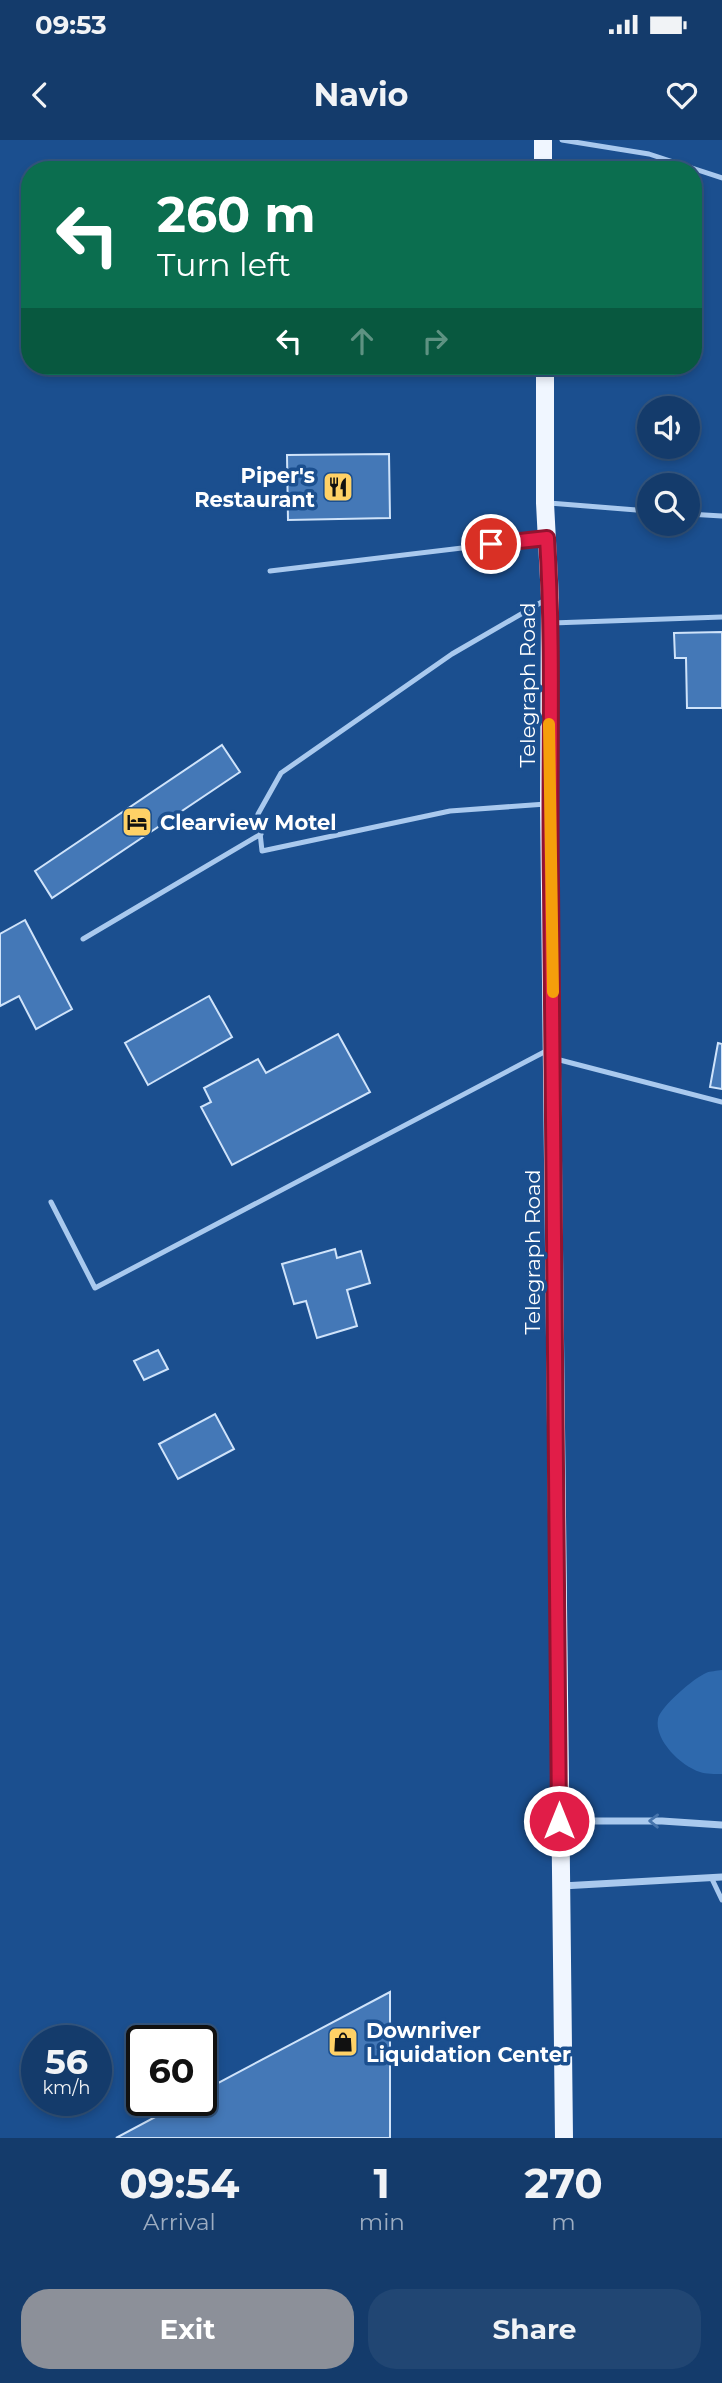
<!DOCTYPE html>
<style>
:root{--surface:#143b6b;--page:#214673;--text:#f1f3f6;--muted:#9dadc1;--line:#33557e;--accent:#8c9099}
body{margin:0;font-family:Montserrat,sans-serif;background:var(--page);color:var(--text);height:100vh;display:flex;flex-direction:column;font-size:26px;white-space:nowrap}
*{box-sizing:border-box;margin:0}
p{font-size:23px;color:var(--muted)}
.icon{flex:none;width:38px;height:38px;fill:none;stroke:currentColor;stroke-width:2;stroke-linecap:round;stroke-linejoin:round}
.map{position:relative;height:1998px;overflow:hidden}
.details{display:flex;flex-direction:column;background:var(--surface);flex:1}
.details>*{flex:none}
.banner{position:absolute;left:21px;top:21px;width:681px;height:214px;border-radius:28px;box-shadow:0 4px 10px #0003,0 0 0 2px var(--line);background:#0b6e4f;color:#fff;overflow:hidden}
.controls{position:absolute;left:637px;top:256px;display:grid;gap:14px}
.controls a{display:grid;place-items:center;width:63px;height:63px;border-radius:50%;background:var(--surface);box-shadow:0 4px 10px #0003,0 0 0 2px var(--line);font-size:35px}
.speed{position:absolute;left:21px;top:1885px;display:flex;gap:14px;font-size:35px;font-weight:700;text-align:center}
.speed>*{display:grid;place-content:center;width:91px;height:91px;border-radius:50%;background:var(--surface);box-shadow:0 4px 10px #0003,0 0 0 2px var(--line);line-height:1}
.speed small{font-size:18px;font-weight:400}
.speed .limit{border:4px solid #111;border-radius:10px;background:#fff;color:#111}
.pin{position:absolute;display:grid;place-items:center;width:60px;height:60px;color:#fff;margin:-30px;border:4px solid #fff;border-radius:50%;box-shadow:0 2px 7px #0007}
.me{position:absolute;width:77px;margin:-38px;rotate:0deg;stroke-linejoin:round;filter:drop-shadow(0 0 5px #0008)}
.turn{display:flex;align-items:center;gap:24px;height:147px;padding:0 21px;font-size:32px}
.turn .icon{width:91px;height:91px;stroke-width:2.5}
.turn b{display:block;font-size:49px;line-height:60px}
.lanes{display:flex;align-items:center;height:66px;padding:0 21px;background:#0003;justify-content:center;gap:35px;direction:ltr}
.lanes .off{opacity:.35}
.eta{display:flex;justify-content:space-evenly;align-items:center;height:119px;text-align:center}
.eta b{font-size:42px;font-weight:700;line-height:49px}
.button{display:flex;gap:14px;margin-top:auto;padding:14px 21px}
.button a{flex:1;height:80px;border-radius:28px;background:var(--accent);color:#fff;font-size:28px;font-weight:700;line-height:80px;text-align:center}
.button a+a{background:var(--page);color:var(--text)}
.status{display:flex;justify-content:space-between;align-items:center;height:49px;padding:0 35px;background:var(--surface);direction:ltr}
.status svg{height:19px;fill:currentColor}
header{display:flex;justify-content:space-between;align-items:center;height:91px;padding:0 21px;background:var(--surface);font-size:32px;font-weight:700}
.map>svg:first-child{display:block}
</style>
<div class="status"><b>09:53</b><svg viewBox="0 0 49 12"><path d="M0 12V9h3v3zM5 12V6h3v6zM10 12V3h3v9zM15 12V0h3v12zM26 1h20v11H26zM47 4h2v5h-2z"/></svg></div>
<header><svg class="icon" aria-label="back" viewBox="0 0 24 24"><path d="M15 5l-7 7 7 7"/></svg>Navio<svg class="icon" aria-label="heart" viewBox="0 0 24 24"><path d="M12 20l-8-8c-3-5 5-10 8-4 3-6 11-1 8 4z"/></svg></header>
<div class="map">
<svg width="722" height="1998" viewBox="0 0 722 1998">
<rect width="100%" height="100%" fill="#1b4f8f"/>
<!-- green -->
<path fill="#2e69ad" d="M722 1530V1634C715 1634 706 1634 700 1632 681 1626 654 1600 658 1579 660 1567 694 1538 706 1533 710 1531 717 1531 722 1530Z"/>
<!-- building -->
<path fill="#4478b7" stroke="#cfe3fa" stroke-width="2" d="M389 314 390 378 288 380 287 315Z
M722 492V568H687L686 518H675L674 493Z
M222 605 240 632 52 758 35 731Z
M222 605 240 632 52 758 35 731Z
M25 780 72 869 36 889 19 856 0 866V794Z
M25 780 72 869 36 889 19 856 0 866V794Z
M209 856 232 897 148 945 125 903Z
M209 856 232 897 148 945 125 903Z
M338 894 370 952 232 1025 201 967 211 962 204 948 258 919 266 933Z
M718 903 722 904V949L710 947Z
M335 1109 337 1118 361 1111 370 1143 347 1150 357 1186 317 1198 306 1161 294 1164 282 1124Z
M158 1210 168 1229 144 1240 134 1221Z
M215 1274 234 1309 178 1339 159 1304Z
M390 1852V1998H116L187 1960H201V1952Z"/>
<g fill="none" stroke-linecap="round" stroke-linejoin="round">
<!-- service -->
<path stroke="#a9c9ee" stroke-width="5" d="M562 0 649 14 722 38
M549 363 649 371
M688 374 722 376
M270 431 545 398
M552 483 722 477
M546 664 450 671 262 711 258 674 281 633 452 514 547 459
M83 799 261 694
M556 919 722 962
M51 1062 95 1148 548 910
M712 1739 722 1760"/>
<!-- minor -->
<path stroke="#a9c9ee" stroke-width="7" d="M562 1681H662L722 1685
M562 1746 722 1737"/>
<!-- primary -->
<path stroke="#f0f6ff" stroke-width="18" d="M543 0V30
M545 226V363L550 458 549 664 564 1998"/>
</g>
<!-- one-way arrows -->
<defs><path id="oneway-chevron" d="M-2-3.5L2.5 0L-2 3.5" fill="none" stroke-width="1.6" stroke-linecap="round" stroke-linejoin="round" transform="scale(1.75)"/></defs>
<use stroke="#4674ac" href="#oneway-chevron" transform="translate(654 1681) rotate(-179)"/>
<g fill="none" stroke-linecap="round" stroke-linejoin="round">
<!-- route casing -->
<g stroke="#92132f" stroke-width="18">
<path id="route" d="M491 404 547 398C554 513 549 630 551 746 555 1057 557 1369 559 1681"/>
</g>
<!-- route -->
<use href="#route" stroke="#e11d48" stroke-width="12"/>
<!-- slow -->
<path stroke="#f59e0b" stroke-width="12" d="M549 584 553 852"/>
</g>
<!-- icons -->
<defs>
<g id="restaurant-square" transform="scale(1.575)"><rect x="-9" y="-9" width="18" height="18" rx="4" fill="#ffd166" stroke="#1b4f8f"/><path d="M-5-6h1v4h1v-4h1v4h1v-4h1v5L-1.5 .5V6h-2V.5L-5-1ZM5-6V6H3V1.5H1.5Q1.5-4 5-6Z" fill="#111"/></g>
<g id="hotel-square" transform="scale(1.575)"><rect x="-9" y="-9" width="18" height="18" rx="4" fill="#ffd166" stroke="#1b4f8f"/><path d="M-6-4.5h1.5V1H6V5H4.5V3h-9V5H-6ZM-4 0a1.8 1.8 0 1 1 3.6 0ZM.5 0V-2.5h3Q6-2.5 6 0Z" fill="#111"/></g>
<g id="shop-square" transform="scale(1.575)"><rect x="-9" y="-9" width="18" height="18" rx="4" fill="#ffd166" stroke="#1b4f8f"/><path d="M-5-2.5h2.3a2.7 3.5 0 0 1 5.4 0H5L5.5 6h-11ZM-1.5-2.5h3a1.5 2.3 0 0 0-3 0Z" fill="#111"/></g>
</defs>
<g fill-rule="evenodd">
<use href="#restaurant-square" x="338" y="347"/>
<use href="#hotel-square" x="137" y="682"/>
<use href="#shop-square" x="343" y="1902"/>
</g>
<g text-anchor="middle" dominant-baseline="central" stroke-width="7" stroke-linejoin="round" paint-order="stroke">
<!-- poi labels -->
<g font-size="21" font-weight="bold" fill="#fff" stroke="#1b4f8f" text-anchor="start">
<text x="315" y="335" text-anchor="end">Piper's<tspan x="315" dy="24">Restaurant</tspan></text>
<text x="160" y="682">Clearview Motel</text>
<text x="366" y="1890">Downriver<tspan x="366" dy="24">Liquidation Center</tspan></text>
</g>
<!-- street labels -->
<g font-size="21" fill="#fff" stroke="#1b4f8f">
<text transform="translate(527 545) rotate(-90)">Telegraph Road</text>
<text transform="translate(532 1112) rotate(-90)">Telegraph Road</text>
</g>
</g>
</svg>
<div class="controls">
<a><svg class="icon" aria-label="sound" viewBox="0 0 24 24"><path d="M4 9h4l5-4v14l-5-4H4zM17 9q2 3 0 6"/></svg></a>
<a><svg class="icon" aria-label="search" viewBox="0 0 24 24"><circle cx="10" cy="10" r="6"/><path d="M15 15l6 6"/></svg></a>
</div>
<div class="speed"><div>56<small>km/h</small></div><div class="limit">60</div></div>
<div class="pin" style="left:491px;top:404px;background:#d93025"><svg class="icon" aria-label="arrive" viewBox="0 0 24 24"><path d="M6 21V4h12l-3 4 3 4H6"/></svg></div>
<svg class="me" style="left:559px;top:1681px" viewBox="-20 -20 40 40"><circle r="17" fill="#e11d48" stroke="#fff" stroke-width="3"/><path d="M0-11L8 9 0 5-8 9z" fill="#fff"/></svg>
<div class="banner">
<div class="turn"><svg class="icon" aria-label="left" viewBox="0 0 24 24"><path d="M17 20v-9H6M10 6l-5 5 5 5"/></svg><div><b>260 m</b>Turn left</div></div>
<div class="lanes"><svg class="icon" aria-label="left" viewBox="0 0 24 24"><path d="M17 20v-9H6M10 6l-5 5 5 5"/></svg><svg class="icon off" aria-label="ahead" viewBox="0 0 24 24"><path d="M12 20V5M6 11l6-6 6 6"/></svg><svg class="icon off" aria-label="right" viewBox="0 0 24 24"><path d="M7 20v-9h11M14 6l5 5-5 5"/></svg></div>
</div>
</div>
<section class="details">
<div class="eta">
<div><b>09:54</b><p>Arrival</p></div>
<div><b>1</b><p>min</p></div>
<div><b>270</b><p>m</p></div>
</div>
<div class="button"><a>Exit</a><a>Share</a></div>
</section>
